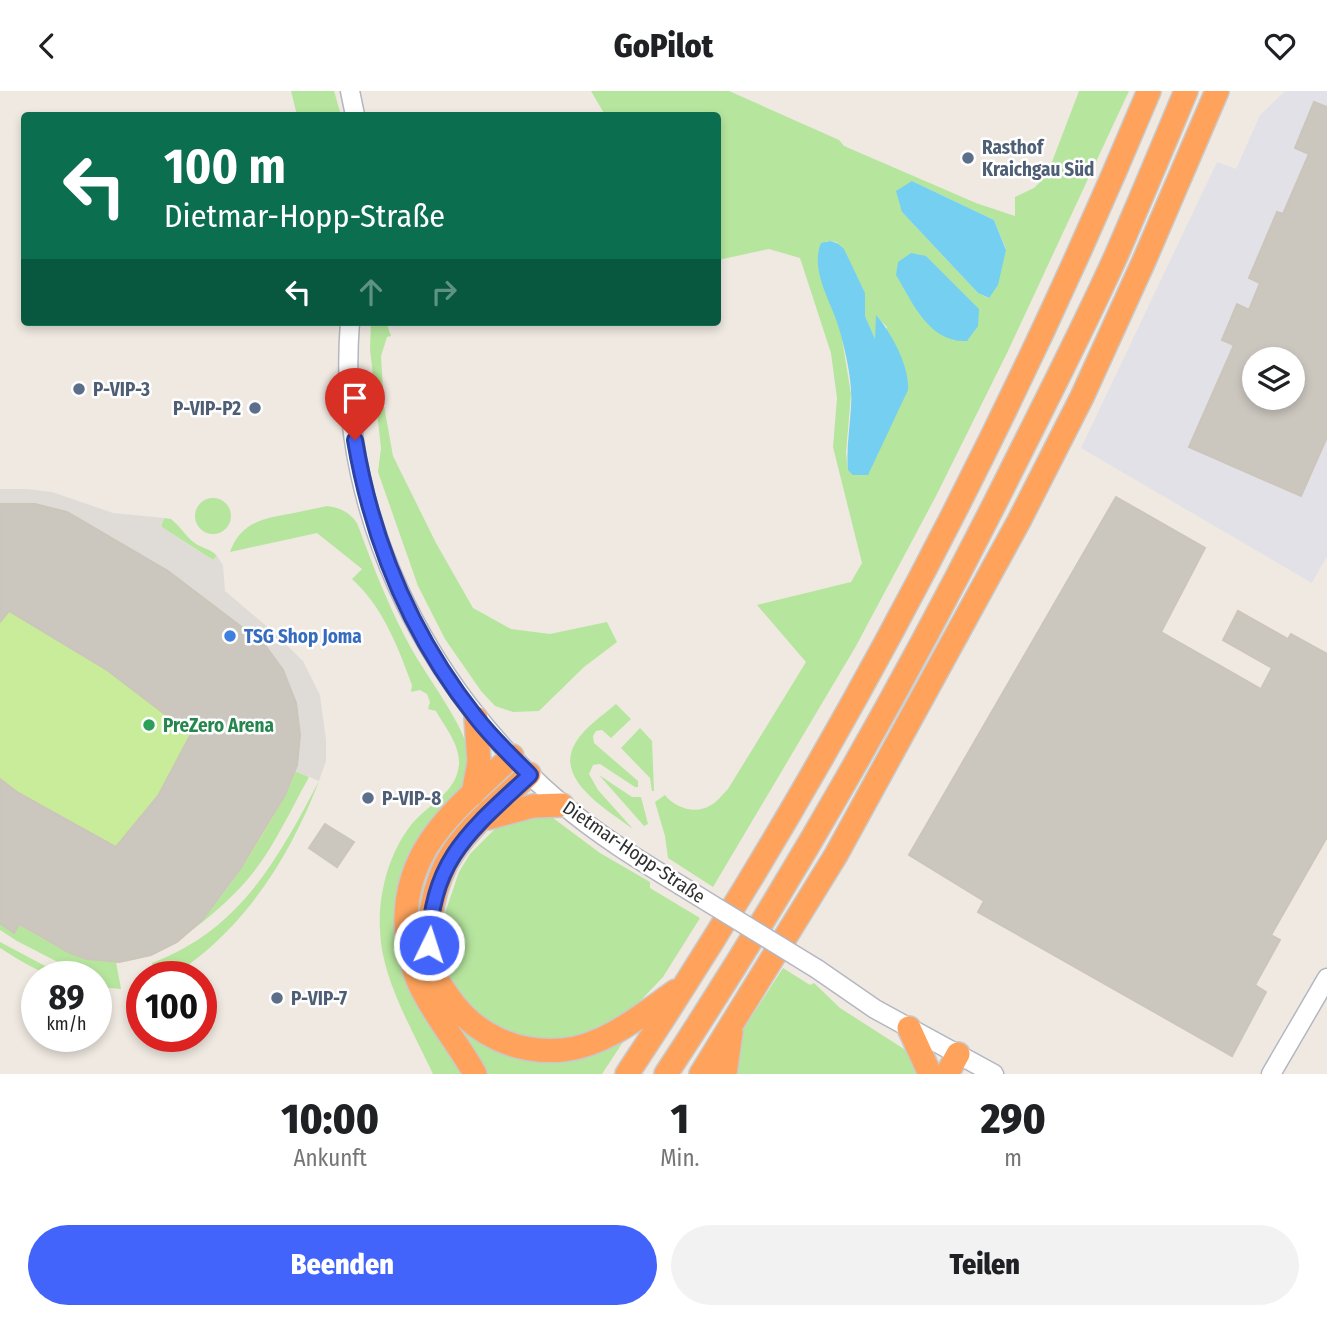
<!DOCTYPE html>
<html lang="de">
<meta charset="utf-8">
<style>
:root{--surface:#fff;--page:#f2f2f2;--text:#202124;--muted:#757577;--accent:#4264fb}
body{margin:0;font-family:"Fira Sans Condensed",sans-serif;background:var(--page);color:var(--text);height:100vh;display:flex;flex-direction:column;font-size:26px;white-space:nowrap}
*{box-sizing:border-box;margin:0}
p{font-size:23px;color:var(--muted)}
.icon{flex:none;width:38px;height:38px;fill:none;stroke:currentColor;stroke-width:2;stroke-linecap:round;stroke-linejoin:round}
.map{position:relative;height:983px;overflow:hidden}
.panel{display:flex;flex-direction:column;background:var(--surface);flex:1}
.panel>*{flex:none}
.hud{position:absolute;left:21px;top:21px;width:700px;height:214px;border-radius:7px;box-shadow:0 4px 10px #0003;background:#0b6e4f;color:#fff;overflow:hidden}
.controls{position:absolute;left:1242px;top:256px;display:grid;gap:14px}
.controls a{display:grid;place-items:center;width:63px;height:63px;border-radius:50%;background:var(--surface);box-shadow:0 4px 10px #0003;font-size:35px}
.speed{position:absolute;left:21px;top:870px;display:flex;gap:14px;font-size:35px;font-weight:700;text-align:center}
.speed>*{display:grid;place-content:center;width:91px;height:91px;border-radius:50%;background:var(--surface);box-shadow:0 4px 10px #0003;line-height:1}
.speed small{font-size:18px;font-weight:400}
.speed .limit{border:10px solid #d22;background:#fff;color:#111}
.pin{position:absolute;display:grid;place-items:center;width:60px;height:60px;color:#fff;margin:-72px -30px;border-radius:50% 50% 50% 0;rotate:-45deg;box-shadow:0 0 7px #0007}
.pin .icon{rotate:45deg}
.me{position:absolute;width:77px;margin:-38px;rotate:4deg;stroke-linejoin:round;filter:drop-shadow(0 0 5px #0008)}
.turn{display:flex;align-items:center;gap:24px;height:147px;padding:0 28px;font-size:32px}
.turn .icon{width:91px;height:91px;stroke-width:2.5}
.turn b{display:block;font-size:49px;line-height:60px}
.lanes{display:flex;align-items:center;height:66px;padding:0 28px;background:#0003;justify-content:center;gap:35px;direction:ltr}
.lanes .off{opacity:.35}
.eta{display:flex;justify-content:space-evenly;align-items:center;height:119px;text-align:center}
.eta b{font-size:42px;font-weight:800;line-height:49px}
.button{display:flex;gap:14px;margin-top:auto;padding:14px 28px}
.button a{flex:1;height:80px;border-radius:42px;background:var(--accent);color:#fff;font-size:28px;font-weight:800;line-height:80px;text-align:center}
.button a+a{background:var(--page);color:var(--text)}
header{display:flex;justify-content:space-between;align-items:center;height:91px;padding:0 28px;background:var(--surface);font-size:32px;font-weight:800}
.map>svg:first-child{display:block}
</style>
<header><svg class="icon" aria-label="back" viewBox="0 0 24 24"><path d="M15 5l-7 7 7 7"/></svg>GoPilot<svg class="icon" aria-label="heart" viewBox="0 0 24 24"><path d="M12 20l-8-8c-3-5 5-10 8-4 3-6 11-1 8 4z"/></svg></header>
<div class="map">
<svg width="1327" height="983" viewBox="0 0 1327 983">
<rect width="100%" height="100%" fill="#efe9e1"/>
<!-- industrial -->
<path fill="#e3e1e8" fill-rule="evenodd" d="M1285 0H1327V465L1312 492 1081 357 1217 71 1236 78 1260 24ZM1255 268H1293V306H1255Z"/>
<!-- green -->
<path fill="#b6e59e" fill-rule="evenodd" d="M291 0H334L341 24H297Z
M591 0H729L839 49 844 55 976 112 1015 125V106L1034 97 1047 84 1079 0H1129L1007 262 936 405 856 555 713 796 668 767 665 745 655 711 665 704C675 717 696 724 711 714 717 711 723 703 728 698L806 571 757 514 851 491 862 472 833 356 837 307 831 262 800 167 769 158 718 169V24H605ZM912 90 994 129 1006 158 988 207 978 202 902 121ZM826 150 837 151 865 202V225L876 251V225L887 236 848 379 846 362 851 303Z
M371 231H386L391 245 387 246 381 265 384 315 393 365 436 452 473 517 511 538 550 543 607 531 617 551 584 576 539 620 513 621 495 615 481 600 445 548 418 495 378 381 381 357 370 258Z
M195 425a18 18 0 1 1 36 0a18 18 0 1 1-36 0Z
M327 415C341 417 349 421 357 432 373 475 389 517 411 557 424 581 466 637 468 661 470 673 466 686 462 698L398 805 466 983H433C413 940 381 887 380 839 378 803 389 762 411 734 428 713 457 702 459 673 460 654 445 636 436 620L428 618 430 611 427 603 420 599 411 601 412 594C398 556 383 516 352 488L362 478 317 442 230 461C241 430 266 427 294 422 305 420 316 417 327 415Z
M164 427 171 428C180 435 184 443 192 450 200 457 210 457 217 465L213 469 163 437 161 435Z
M616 613 631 628 611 647 602 639 596 640 593 645 594 652 638 690V696H635L600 673 593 674 589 683 598 699 633 738C609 720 552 688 576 651 585 636 602 625 616 613Z
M640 637 652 650 654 700H652L650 687 621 657Z
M295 680 309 686C290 720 273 759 247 789 229 810 208 827 186 844 221 811 247 770 270 729 280 713 290 698 295 680Z
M599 684 632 706H641L648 733 644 735Z
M319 690C294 755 259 814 206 860 190 873 175 886 154 885L152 872C240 839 278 768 319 690Z
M549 724 600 762 650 791V797L700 827 663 886 626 925 579 949 510 947 450 900 439 861 445 822 459 781 470 763 498 735 510 726Z
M0 822 70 862 87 868 116 871 121 898 109 897 96 891V886L85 885 17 850 0 839Z
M0 851 64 885C43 886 18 868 0 857Z
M783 877 810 894 814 892 840 917 904 958 912 964 921 983H731L739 945Z
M465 938 491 953 623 951 602 983H486L461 943Z"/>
<!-- pitch -->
<path fill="#c9ec9a" d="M0 413C12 413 25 411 37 413 80 422 118 450 155 473 188 492 269 548 284 581 298 611 303 642 297 674 289 713 209 832 175 852 159 862 140 869 121 871 76 875 36 843 0 822Z"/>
<!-- plaza -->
<path fill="#dfdcd8" d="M0 398H26L52 401 113 422 164 427 161 435 163 437 213 469 217 465 223 474 225 500 270 538 303 570 320 604 326 649V670L319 690 295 680 300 644 295 612 283 579 264 553 168 480 131 458 67 421 35 413H0Z"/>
<!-- water -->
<path fill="#75cff0" d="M912 90 994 129 1006 159 998 194 989 207 978 202 902 121 896 100Z
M830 150 837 152 844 158 865 202V225L875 248 876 224C891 241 910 276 908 299L868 384H853L848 379C846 357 850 337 851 315 853 290 845 258 838 234 830 209 810 179 821 152Z
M911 162 926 165 979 218 978 235 967 250C929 252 913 212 896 184L898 171Z"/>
<!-- building -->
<path fill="#cbc7bf" stroke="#cbc5ba" stroke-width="2" fill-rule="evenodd" d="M1314 11 1327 16V346L1301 405 1189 356 1234 254 1222 249 1237 213 1249 219 1260 192 1249 187 1277 121 1283 123 1309 63 1295 57ZM1255 268H1293V306H1255Z
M1116 406 1205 457 1161 541 1261 598 1272 577 1223 549 1238 520 1288 548 1291 543 1327 563V746L1271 844 1280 849 1255 894 1266 901 1232 965 978 821 984 810 909 764Z
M0 413H35L67 421 168 480 264 553 283 579 296 612 300 644 297 674 285 704 240 778 202 829 177 851 151 864 119 871 87 868 70 862 19 833 14 842 0 832V688L17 701 116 756 158 705 191 643 107 579 9 520 0 531Z
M325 733 354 751 337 776 309 757Z"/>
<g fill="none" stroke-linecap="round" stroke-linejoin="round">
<!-- secondary casing -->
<g stroke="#b4b7c1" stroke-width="21">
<path id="secondary" d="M350 0 355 24
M350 231C335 416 423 595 562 713 598 744 639 769 680 794
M817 878 875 918 994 983
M1271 983 1327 887"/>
</g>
<!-- highway casing -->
<g stroke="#c9c9c9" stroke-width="26">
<path id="highway" d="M529 683C501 711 464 738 446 773 430 807 424 847 435 883 437 891 444 898 448 905 474 944 517 963 563 959 605 955 643 923 676 900
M473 703 479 671 476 627
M488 727 533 715 562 714
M909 937 930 983
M475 983C458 952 434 925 419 892 410 872 407 851 406 830 406 752 461 715 512 665
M627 983C832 674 1006 342 1149 0
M666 983C794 788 909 585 1013 376 1048 306 1084 236 1116 165 1140 110 1163 55 1186 0
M701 983 836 764 1019 430 1082 306 1144 170 1217 0
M725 983 731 941
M947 983 958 963"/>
</g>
<!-- secondary -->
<use href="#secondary" stroke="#fff" stroke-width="18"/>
<!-- highway -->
<use href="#highway" stroke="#ffa35c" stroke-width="23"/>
<!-- secondary-bridge casing -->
<g stroke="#b4b7c1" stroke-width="21" stroke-linecap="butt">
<path id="secondary-bridge" d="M680 794 817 878"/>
</g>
<!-- secondary-bridge -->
<use href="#secondary-bridge" stroke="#fff" stroke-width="18"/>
</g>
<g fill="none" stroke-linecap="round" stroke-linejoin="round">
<!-- route casing -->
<g stroke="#2b41a3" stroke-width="18">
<path id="route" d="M355 349C372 450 411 544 475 625 491 646 511 665 530 684 471 739 431 768 429 854"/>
</g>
<!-- route -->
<use href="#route" stroke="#4264fb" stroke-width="12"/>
</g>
<!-- markers -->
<g fill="#5c6f8a" stroke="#fff" stroke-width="2.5">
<circle cx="968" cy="67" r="7"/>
<circle cx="79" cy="298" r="7"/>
<circle cx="255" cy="317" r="7"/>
<circle cx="368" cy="707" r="7"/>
<circle cx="277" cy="907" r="7"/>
</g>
<circle fill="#3f7fe0" stroke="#fff" stroke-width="2.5" cx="230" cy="545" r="7"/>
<circle fill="#2e9e5b" stroke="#fff" stroke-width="2.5" cx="149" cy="634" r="7"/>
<g text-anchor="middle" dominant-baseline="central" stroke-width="5" stroke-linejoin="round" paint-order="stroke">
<!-- service labels -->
<g font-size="19" font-weight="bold" fill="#4e5e75" stroke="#fff" text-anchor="start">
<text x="982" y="56">Rasthof<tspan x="982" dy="22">Kraichgau Süd</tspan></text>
<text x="93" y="298">P-VIP-3</text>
<text x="241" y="317" text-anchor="end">P-VIP-P2</text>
<text x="382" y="707">P-VIP-8</text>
<text x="291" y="907">P-VIP-7</text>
</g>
<!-- shop labels -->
<g font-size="19" font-weight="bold" fill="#366cbe" stroke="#fff" text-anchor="start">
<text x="244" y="545">TSG Shop Joma</text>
</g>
<!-- leisure labels -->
<g font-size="19" font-weight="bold" fill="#27864d" stroke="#fff" text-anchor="start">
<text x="163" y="634">PreZero Arena</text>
</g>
<!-- street labels -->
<g font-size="19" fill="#2e2e2e" stroke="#fff">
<text transform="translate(634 761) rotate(34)">Dietmar-Hopp-Straße</text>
</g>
</g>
</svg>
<div class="controls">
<a><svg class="icon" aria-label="layers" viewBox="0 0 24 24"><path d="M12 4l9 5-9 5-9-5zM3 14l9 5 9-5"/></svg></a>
</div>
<div class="speed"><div>89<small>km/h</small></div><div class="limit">100</div></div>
<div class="pin" style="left:355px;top:349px;background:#d93025"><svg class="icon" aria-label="arrive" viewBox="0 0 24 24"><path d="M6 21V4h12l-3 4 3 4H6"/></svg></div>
<svg class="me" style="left:429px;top:854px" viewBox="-20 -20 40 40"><circle r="17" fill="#4264fb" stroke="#fff" stroke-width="3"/><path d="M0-11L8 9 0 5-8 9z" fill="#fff"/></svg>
<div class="hud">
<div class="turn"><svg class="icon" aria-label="left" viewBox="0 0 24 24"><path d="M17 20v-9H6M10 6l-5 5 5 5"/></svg><div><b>100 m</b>Dietmar-Hopp-Straße</div></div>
<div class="lanes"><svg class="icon" aria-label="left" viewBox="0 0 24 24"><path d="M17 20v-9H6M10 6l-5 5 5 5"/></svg><svg class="icon off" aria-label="ahead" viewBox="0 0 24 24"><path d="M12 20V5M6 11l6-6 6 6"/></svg><svg class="icon off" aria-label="right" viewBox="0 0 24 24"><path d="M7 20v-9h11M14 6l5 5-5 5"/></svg></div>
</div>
</div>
<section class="panel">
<div class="eta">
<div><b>10:00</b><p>Ankunft</p></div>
<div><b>1</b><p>Min.</p></div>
<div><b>290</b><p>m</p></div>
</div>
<div class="button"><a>Beenden</a><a>Teilen</a></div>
</section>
